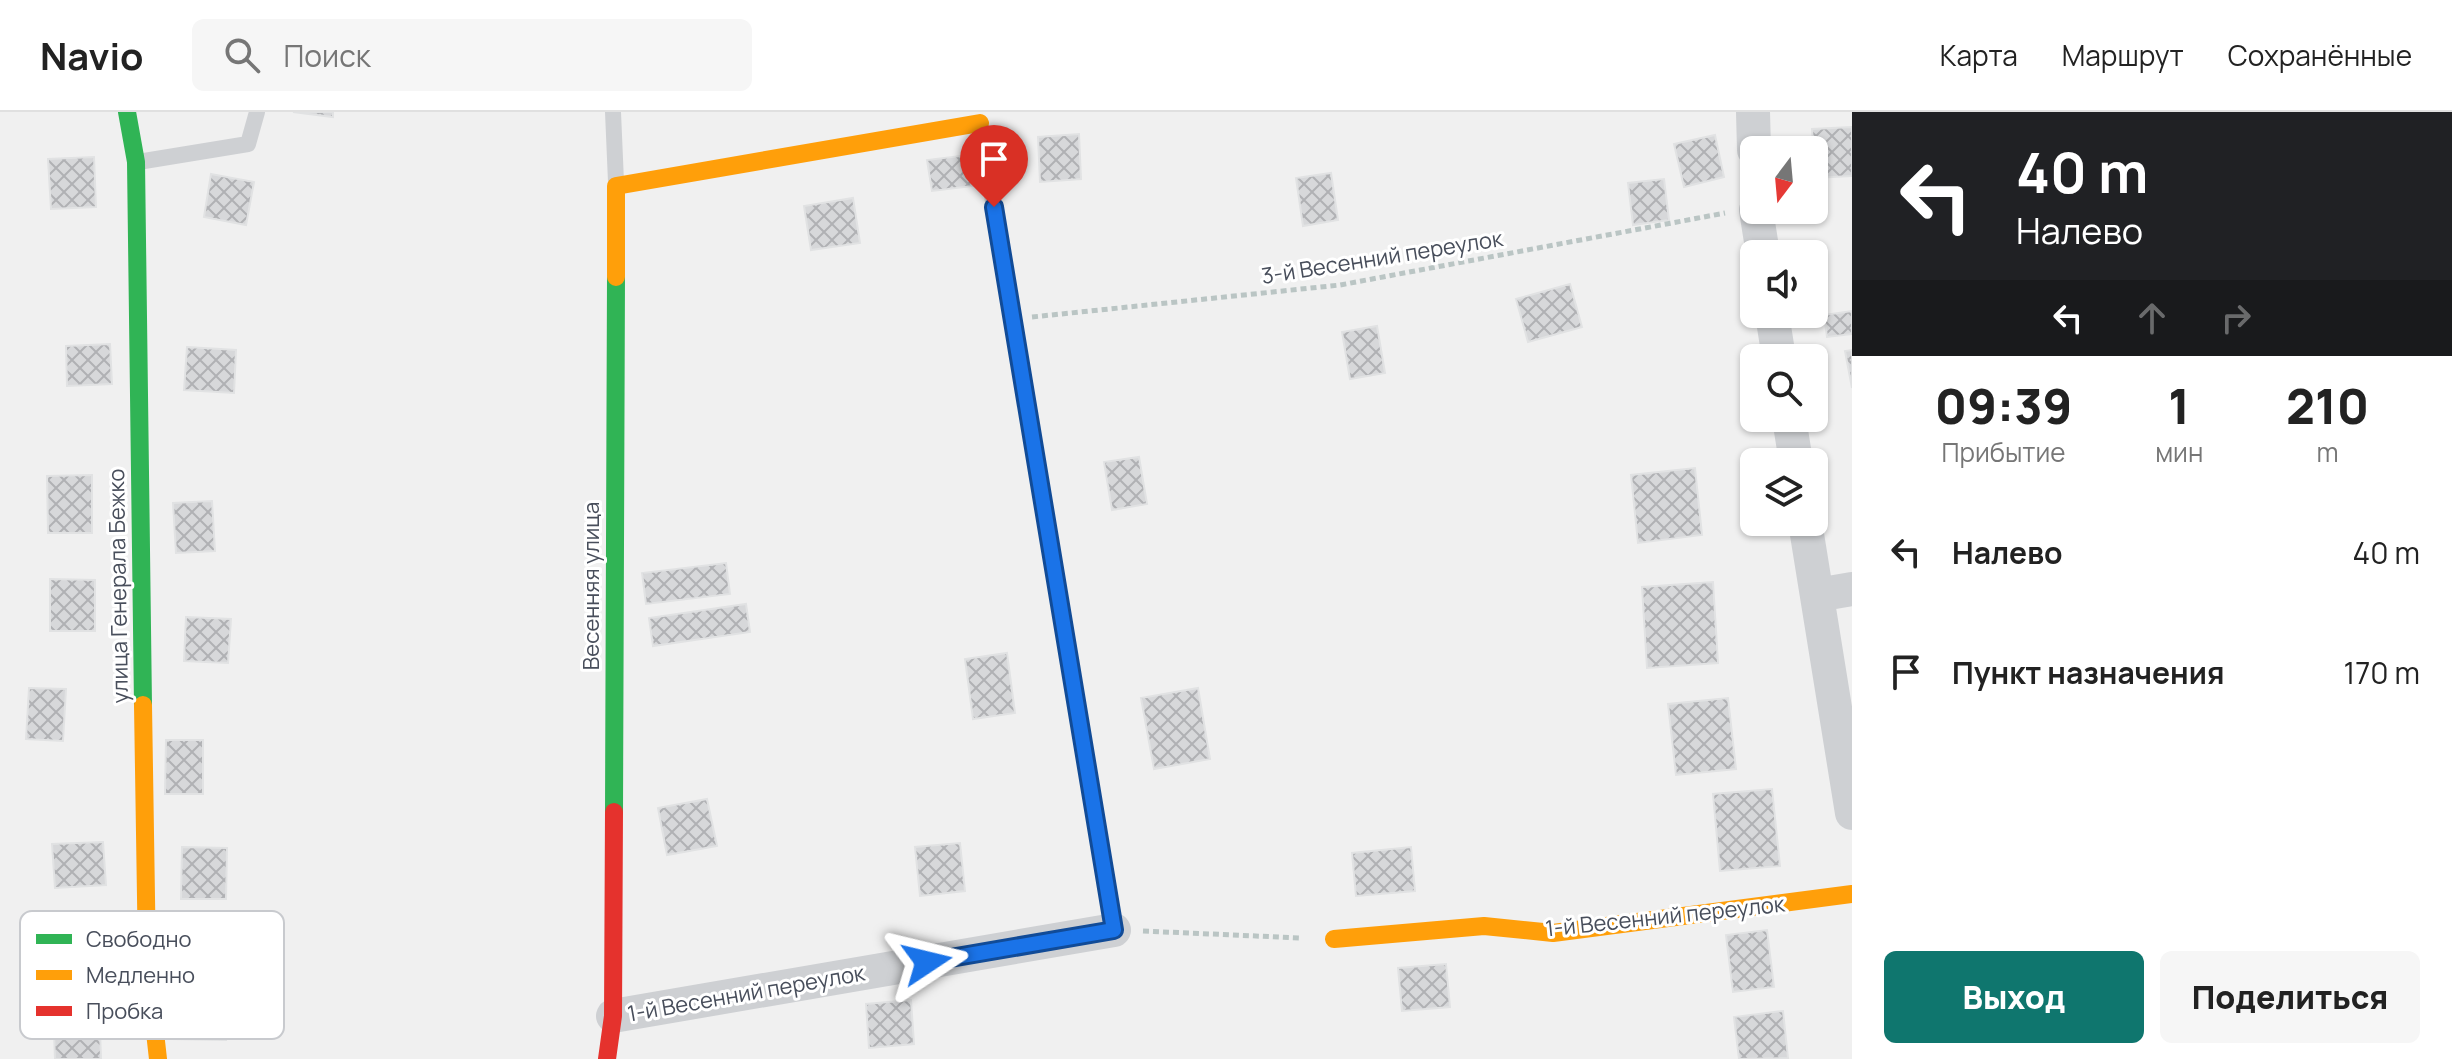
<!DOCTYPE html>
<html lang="ru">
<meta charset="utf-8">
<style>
:root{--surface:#fff;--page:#f6f6f6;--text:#222;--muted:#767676;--line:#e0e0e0;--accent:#0f766e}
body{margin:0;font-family:Manrope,sans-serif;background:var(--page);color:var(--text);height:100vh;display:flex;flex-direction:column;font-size:30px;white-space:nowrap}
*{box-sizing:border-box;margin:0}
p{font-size:26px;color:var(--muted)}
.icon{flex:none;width:44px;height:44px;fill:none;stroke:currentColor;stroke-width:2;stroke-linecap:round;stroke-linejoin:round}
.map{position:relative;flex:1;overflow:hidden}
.side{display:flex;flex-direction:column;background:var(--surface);width:600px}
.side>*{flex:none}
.top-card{background:#202124;color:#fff;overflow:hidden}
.needle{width:52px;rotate:196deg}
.buttons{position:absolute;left:1740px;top:24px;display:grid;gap:16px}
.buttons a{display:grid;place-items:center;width:88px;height:88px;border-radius:12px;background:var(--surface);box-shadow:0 2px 6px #0004;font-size:40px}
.pin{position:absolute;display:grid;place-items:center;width:68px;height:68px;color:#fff;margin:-82px -34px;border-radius:50% 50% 50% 0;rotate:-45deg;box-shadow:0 0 8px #0007}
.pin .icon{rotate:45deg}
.me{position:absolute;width:88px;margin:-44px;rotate:80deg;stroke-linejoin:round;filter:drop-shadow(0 0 6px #0008)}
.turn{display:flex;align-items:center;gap:28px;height:168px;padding:0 32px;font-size:36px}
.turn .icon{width:104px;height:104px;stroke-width:2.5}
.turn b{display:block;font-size:56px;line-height:68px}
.lanes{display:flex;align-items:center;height:76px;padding:0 32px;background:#0003;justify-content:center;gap:40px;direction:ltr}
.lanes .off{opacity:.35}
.eta{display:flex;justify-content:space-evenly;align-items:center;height:136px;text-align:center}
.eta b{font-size:48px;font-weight:800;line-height:56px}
.button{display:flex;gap:16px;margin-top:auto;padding:16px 32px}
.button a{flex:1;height:92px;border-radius:12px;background:var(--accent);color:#fff;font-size:32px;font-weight:800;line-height:92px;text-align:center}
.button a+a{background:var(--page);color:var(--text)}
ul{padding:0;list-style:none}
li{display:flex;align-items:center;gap:24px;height:120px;padding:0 32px}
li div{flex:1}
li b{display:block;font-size:30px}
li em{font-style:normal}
header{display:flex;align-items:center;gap:48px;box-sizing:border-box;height:112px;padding:0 40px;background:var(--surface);border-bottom:2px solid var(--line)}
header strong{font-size:38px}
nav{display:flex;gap:44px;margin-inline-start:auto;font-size:28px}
.search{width:560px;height:72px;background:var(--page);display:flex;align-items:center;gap:20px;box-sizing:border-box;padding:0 28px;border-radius:12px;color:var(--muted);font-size:30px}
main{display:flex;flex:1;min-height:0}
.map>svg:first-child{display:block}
</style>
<header>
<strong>Navio</strong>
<div class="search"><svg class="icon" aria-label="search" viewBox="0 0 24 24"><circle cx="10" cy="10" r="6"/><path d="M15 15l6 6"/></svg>Поиск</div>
<nav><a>Карта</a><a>Маршрут</a><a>Сохранённые</a></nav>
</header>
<main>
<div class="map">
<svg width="1852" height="947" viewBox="0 0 1852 947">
<defs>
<pattern id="building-cross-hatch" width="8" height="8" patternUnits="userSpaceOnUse" patternTransform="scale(2)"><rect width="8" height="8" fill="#d7d8da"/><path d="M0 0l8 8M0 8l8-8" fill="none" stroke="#b0b1b4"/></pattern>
</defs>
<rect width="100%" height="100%" fill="#f0f0f0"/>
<!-- building -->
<path fill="url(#building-cross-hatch)" stroke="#e1e2e3" stroke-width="2" d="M293 0H333V5Z
M1852 15V64L1815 66 1812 17Z
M1079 22 1081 67 1040 70 1038 25Z
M1715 23 1724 65 1684 75 1674 32Z
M968 43 973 74 932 79 927 48Z
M94 45 96 95 51 97 48 47Z
M1331 61 1338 108 1303 114 1296 66Z
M211 62 254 70 246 113 204 105Z
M1664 67 1669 108 1633 113 1628 71Z
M853 86 860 131 811 138 804 94Z
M1570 172 1582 215 1528 230 1516 187Z
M1852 199V222L1827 225 1824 203Z
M1377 214 1385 261 1350 267 1342 220Z
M110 232 112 272 67 274 66 234Z
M187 235 236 238 234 281 184 278Z
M1852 238V276L1845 239Z
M1139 345 1147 392 1112 398 1104 350Z
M1695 356 1702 423 1638 431 1631 363Z
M92 363V421H48L47 364Z
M212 389 215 439 176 441 173 391Z
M726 451 730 482 646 492 642 461Z
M50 467 95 468V519H50Z
M1713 470 1718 551 1647 556 1642 475Z
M746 492 750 520 653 534 649 506Z
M186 505 231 507 228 551 184 549Z
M1007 541 1015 601 973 607 965 547Z
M29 576 66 577 63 629 26 627Z
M1198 576 1210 647 1154 657 1141 586Z
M1728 586 1736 657 1676 663 1668 592Z
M166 628H203V682H165Z
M1772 677 1780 754 1720 759 1713 682Z
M707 687 717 734 667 743 658 696Z
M103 730 106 773 55 776 52 732Z
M960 731 965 779 920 784 915 735Z
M182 735 227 736 226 787H181Z
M1411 735 1415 779 1356 784 1352 741Z
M1767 818 1774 875 1733 880 1726 823Z
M1446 852 1450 895 1402 899 1398 856Z
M174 878 227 879 226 928 173 927Z
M911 888 914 932 869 936 866 892Z
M1783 899 1788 946 1739 947 1734 905Z
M100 918 101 947H55L54 920Z"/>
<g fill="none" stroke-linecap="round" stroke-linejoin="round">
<!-- path -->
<path stroke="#bac5c4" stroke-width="5" stroke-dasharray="6 4" stroke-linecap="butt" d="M1032 205 1340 173 1725 101
M1143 819 1301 826"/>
<!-- lane -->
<path stroke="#ced0d3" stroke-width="16" d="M613 0 616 70
M980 11 1114 818
M138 50 248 32 257 0"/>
<!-- street -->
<path stroke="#ced0d3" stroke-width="34" d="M1753 0 1754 38
M1756 98 1763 142
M1772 202 1779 246
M1789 306 1796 350
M1805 410 1852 701
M1817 483 1852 477
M613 904 1114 818"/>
<!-- fast -->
<path stroke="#30b455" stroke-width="18" d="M127 0 136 50 143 593
M614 700 616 165"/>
<!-- slow -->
<path stroke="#ff9f0a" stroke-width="18" d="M616 165V74L980 11
M143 593 147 849 158 947
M1334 827 1484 814 1553 821 1852 782"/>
<!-- jam -->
<path stroke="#e5322d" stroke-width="18" d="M607 947 613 904 614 700"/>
</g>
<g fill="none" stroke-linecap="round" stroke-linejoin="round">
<!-- route casing -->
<g stroke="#114b97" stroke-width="20">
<path id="route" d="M927 850 1114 818 994 95"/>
</g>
<!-- route -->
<use href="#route" stroke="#1a73e8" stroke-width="14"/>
</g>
<g text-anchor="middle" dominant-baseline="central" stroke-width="6" stroke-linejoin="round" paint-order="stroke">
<!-- street labels -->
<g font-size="22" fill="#484e5b" stroke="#fff">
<text transform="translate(1382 145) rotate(-9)">3-й Весенний переулок</text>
<text transform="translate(118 474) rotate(-91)">улица Генерала Бежко</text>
<text transform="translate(591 474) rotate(-90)">Весенняя улица</text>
<text transform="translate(1665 804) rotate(-6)">1-й Весенний переулок</text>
<text transform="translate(746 881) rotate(-10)">1-й Весенний переулок</text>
</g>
</g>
<!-- legend -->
<rect x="20" y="799" width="264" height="128" rx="12" fill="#fff" stroke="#c8cace" stroke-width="2"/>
<rect x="36" y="822" width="36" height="10" fill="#30b455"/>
<rect x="36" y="858" width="36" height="10" fill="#ff9f0a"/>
<rect x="36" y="894" width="36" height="10" fill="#e5322d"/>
<g font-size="22" fill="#484e5b">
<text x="86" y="835">Свободно</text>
<text x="86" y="871">Медленно</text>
<text x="86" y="907">Пробка</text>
</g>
</svg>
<div class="buttons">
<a><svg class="needle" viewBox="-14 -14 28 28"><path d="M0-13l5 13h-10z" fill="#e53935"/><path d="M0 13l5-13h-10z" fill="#767676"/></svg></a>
<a><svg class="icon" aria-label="sound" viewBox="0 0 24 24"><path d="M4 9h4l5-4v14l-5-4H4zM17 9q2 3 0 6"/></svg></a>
<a><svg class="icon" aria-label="search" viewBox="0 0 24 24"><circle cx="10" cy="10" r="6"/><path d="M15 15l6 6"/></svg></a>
<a><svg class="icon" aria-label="layers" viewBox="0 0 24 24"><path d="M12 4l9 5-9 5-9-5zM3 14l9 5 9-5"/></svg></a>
</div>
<div class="pin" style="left:994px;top:95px;background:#d93025"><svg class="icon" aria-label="arrive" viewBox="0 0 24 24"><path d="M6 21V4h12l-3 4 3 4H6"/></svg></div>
<svg class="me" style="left:927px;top:850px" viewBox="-20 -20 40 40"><path d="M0-17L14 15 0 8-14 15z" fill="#1a73e8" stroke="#fff" stroke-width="4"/></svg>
</div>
<section class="side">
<div class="top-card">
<div class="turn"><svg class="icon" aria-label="left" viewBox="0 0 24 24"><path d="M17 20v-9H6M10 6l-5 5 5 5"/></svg><div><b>40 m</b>Налево</div></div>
<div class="lanes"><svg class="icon" aria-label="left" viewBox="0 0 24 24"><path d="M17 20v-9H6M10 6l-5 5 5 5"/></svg><svg class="icon off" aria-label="ahead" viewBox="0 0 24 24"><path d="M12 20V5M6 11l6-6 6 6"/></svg><svg class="icon off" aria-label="right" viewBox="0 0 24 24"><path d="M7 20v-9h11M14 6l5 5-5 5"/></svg></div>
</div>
<div class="eta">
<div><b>09:39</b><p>Прибытие</p></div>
<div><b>1</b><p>мин</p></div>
<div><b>210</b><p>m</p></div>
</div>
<ul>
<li><svg class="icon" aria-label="left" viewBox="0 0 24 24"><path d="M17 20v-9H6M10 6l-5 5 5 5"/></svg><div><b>Налево</b></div><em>40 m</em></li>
<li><svg class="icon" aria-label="arrive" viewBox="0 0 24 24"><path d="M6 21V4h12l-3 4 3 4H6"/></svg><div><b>Пункт назначения</b></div><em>170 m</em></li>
</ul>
<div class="button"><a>Выход</a><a>Поделиться</a></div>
</section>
</main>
